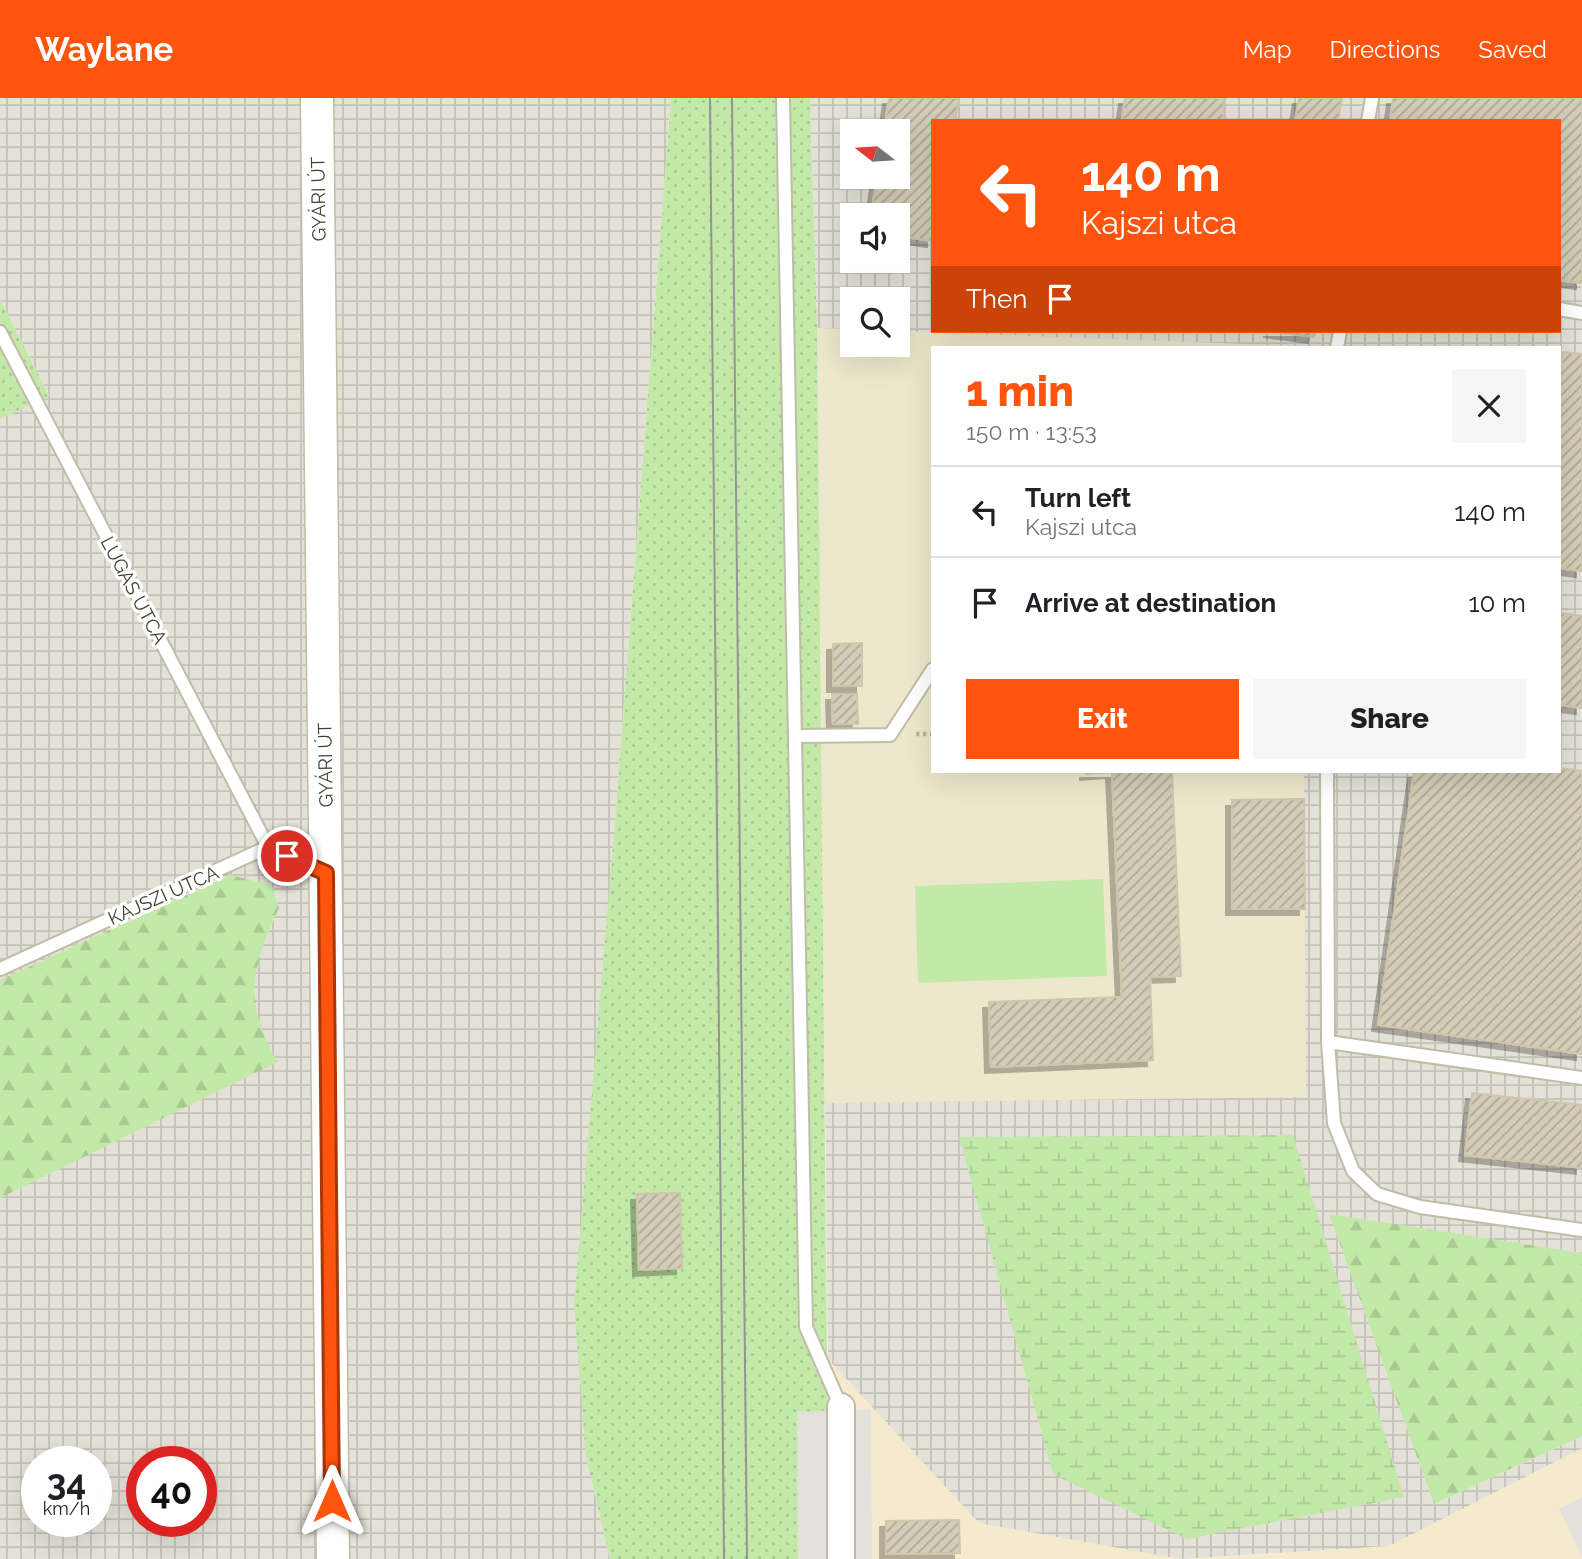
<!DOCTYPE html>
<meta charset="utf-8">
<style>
:root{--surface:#fff;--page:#f6f6f6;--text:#202124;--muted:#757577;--line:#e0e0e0;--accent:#ff540d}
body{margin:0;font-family:Raleway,sans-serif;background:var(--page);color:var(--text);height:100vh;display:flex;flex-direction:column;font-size:26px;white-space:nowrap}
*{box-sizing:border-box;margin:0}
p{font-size:23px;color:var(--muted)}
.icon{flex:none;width:38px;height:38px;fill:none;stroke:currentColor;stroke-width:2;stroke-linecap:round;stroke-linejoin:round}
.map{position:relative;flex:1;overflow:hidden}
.details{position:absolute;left:931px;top:248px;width:630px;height:427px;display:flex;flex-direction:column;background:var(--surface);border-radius:0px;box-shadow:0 7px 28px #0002}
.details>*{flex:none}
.hud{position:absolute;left:931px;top:21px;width:630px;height:214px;border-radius:0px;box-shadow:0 7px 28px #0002;background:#ff540d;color:#fff;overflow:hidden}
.needle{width:46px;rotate:287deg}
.buttons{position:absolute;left:840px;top:21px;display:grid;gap:14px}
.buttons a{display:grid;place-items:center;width:70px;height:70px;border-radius:0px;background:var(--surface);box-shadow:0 7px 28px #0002;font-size:35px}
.speed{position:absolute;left:21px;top:1348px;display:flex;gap:14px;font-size:35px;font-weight:700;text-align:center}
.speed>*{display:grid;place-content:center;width:91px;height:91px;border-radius:50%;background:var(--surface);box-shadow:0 7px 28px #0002;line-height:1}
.speed small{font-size:18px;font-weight:400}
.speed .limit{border:10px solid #d22;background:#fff;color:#111}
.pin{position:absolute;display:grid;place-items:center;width:60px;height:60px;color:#fff;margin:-30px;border:4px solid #fff;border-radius:50%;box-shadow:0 2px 7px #0007}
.me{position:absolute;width:77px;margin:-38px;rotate:0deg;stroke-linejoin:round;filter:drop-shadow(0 0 5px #0008)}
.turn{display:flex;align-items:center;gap:24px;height:147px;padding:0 35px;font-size:32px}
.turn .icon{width:91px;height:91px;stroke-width:2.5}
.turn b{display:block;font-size:49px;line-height:60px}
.then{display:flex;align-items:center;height:66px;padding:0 35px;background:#0003;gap:14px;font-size:26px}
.round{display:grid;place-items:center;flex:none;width:74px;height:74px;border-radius:0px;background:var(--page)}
.headline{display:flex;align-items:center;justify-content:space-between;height:119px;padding:0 35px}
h1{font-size:42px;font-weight:800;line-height:52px;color:var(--accent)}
.button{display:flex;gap:14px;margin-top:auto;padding:14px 35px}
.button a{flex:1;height:80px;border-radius:0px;background:var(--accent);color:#fff;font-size:28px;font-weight:800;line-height:80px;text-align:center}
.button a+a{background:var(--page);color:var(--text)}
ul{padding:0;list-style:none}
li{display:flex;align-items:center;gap:21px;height:91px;padding:0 35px;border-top:2px solid var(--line)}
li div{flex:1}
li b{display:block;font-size:26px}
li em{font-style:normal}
header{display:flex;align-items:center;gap:42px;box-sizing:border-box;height:98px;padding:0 35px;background:var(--accent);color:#fff}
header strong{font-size:33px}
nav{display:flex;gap:38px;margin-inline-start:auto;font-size:24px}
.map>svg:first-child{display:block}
</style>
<header>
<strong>Waylane</strong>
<nav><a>Map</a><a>Directions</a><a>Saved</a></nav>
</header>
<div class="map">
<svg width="1582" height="1461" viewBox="0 0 1582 1461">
<defs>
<pattern id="industrial-grid" width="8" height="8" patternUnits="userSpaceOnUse" patternTransform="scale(1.75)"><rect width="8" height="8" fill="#e4e1d8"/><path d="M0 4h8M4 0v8" fill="none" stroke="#c5c2ba"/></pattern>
<pattern id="grass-dots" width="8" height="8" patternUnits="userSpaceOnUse" patternTransform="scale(1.75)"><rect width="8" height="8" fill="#c3e9a9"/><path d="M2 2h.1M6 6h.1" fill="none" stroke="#a9c992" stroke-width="1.8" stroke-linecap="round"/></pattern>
<pattern id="forest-firs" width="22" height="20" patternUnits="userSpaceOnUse" patternTransform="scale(1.75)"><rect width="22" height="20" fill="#c3e9a9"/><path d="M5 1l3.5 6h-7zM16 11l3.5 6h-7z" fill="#a9c992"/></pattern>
<pattern id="wetland-marsh" width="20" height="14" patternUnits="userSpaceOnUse" patternTransform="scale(1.75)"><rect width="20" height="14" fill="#c3e9a9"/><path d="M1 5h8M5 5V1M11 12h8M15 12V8" fill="none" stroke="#a9c992"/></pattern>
<pattern id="building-hatch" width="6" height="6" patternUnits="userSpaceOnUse" patternTransform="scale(1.75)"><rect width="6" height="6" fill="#d4cdb8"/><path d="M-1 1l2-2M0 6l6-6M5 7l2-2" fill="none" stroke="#aea896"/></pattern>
<filter id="shadow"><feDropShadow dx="-6" dy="6" stdDeviation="0" flood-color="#0004"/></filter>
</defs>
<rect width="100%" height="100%" fill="#f2f0e3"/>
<!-- commercial -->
<path fill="#f6eacc" d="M828 1261 979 1424 1181 1461H829Z
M1582 1350V1461H1191L1389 1448Z"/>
<!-- industrial -->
<path fill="url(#industrial-grid)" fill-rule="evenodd" d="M0 0H671L613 748 586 1359 610 1461H0V1100L277 964 263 938 255 911V875L265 840 279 810 230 777 0 882V321L49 298 0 201ZM37 1363H96V1423H37ZM142 1363H201V1423H142Z
M810 0H1582V1155L1330 1117 1434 1406 1582 1338V1350L1389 1448 1181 1461 979 1425 828 1261 817 230ZM933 23H1559V233H933ZM852 33H898V79H852ZM852 117H898V163H852ZM852 201H898V247H852ZM933 250H1559V674H933Z"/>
<!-- education -->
<path fill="#ede8cc" d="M817 230 852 231V247H898V233L1302 248V250H933V674H1304L1306 999 825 1005Z"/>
<!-- grass -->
<path fill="url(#grass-dots)" d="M671 0H810L817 230 829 1461H610L586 1359 574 1207 613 748Z
M0 201 49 298 0 321Z"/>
<!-- forest -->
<path fill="url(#forest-firs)" d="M230 777 271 787 279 810C251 870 243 905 278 964L0 1100V882Z
M1329 1116 1582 1155V1338L1434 1406Z"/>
<!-- wetland -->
<path fill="url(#wetland-marsh)" d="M1293 1037 1404 1399 1187 1441 1053 1376 959 1039Z"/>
<!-- park -->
<path fill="#c3e9a9" d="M1103 781 1107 878 918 885 915 788Z"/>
<!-- parking -->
<path fill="#e3e1dc" d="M871 1311 872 1461H798L797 1314Z
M1582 1399V1459L1559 1411Z"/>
<!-- building -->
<path fill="url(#building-hatch)" stroke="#d0c6ab" stroke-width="2" filter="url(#shadow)" d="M889 0H959L955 23H933V143L898 138V117H871L877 79H898V33H884Z
M1125 0H1225L1222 23H1141L1122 20Z
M1299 0H1342L1338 23H1295Z
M1393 0H1582V185L1559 182V23H1390Z
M1269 233H1315L1314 239Z
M1563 254 1582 256V473L1559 470V285Z
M1559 515 1582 518V610L1559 607Z
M862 545V588H833V546Z
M832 596H857L858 626H833Z
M1559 670 1582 673V956L1378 927 1414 674H1559Z
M1086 674H1172L1181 878 1150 879 1153 962 991 969 989 904 1122 899 1112 674 1086 676Z
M1304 701 1305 811H1232V702Z
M1472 995 1582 1007V1070L1465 1057Z
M680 1095 682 1170 639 1172 637 1096Z
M959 1422 960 1455 886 1456V1423Z"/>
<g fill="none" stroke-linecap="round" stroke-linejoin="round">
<!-- service casing -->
<g stroke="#c1bca8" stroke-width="16">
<path id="service" d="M783 0 806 1229 841 1309
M1368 23 1372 0
M1559 211 1582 215
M0 234 268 749
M1337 250 1340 233
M795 638 890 637 933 571
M1327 674 1328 944 1334 1025 1353 1073 1377 1096 1420 1109 1582 1132
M0 871 268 749 323 773
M1328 944 1582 980"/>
</g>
<!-- minor casing -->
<g stroke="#c1bca8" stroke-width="30">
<path id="minor" d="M841 1309V1461"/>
</g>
<!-- tertiary casing -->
<g stroke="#c1bca8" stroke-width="35">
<path id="tertiary" d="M317 0 333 1461"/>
</g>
<!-- path -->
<path stroke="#c1b896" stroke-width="4.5" stroke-dasharray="3.5 3.5" stroke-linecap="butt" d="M916 636H933"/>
<!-- service -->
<use href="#service" stroke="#fff" stroke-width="12"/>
<!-- minor -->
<use href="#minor" stroke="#fff" stroke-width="26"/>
<!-- tertiary -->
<use href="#tertiary" stroke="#fff" stroke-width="32"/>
<!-- tram -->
<path stroke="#949494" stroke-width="2" d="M710 0 724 1461
M732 0 747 1461"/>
</g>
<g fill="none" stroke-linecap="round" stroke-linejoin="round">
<!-- route casing -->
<g stroke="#a63708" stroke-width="18">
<path id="route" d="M287 758 326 775 332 1403"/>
</g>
<!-- route -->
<use href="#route" stroke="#ff540d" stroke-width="12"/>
</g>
<g text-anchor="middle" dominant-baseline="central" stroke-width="7" stroke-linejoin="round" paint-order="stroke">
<!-- street labels -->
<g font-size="19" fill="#444033" stroke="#fff">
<text transform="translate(318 101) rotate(-91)">GYÁRI ÚT</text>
<text transform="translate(134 492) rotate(62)">LUGAS UTCA</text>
<text transform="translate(325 667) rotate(-91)">GYÁRI ÚT</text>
<text transform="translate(163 797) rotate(-24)">KAJSZI UTCA</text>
</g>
</g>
</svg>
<div class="buttons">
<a><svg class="needle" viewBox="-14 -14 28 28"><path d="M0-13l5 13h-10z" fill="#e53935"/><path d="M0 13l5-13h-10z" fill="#757577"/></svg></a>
<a><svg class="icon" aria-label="sound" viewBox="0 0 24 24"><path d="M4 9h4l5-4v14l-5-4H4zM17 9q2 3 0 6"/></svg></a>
<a><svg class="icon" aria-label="search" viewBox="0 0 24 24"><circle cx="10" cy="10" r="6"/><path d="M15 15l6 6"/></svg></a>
</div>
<div class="speed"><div>34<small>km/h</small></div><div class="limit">40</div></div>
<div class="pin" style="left:287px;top:758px;background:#d93025"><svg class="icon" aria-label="arrive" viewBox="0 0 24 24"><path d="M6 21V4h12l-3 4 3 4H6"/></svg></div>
<svg class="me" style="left:332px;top:1403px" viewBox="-20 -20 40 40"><path d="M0-17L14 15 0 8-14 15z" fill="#ff540d" stroke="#fff" stroke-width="4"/></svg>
<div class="hud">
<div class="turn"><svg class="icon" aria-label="left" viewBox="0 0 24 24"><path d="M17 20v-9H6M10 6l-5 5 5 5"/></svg><div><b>140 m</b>Kajszi utca</div></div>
<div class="then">Then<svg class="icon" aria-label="arrive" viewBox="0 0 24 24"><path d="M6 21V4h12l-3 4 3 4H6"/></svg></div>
</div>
<section class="details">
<div class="headline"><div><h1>1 min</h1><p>150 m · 13:53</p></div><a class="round"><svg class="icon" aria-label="close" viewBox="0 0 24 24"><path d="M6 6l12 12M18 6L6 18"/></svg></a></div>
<ul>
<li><svg class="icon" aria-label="left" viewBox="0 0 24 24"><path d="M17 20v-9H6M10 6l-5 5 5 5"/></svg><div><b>Turn left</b><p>Kajszi utca</p></div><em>140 m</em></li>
<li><svg class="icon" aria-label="arrive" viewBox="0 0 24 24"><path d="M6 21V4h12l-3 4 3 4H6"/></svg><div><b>Arrive at destination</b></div><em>10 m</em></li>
</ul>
<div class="button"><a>Exit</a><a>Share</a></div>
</section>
</div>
